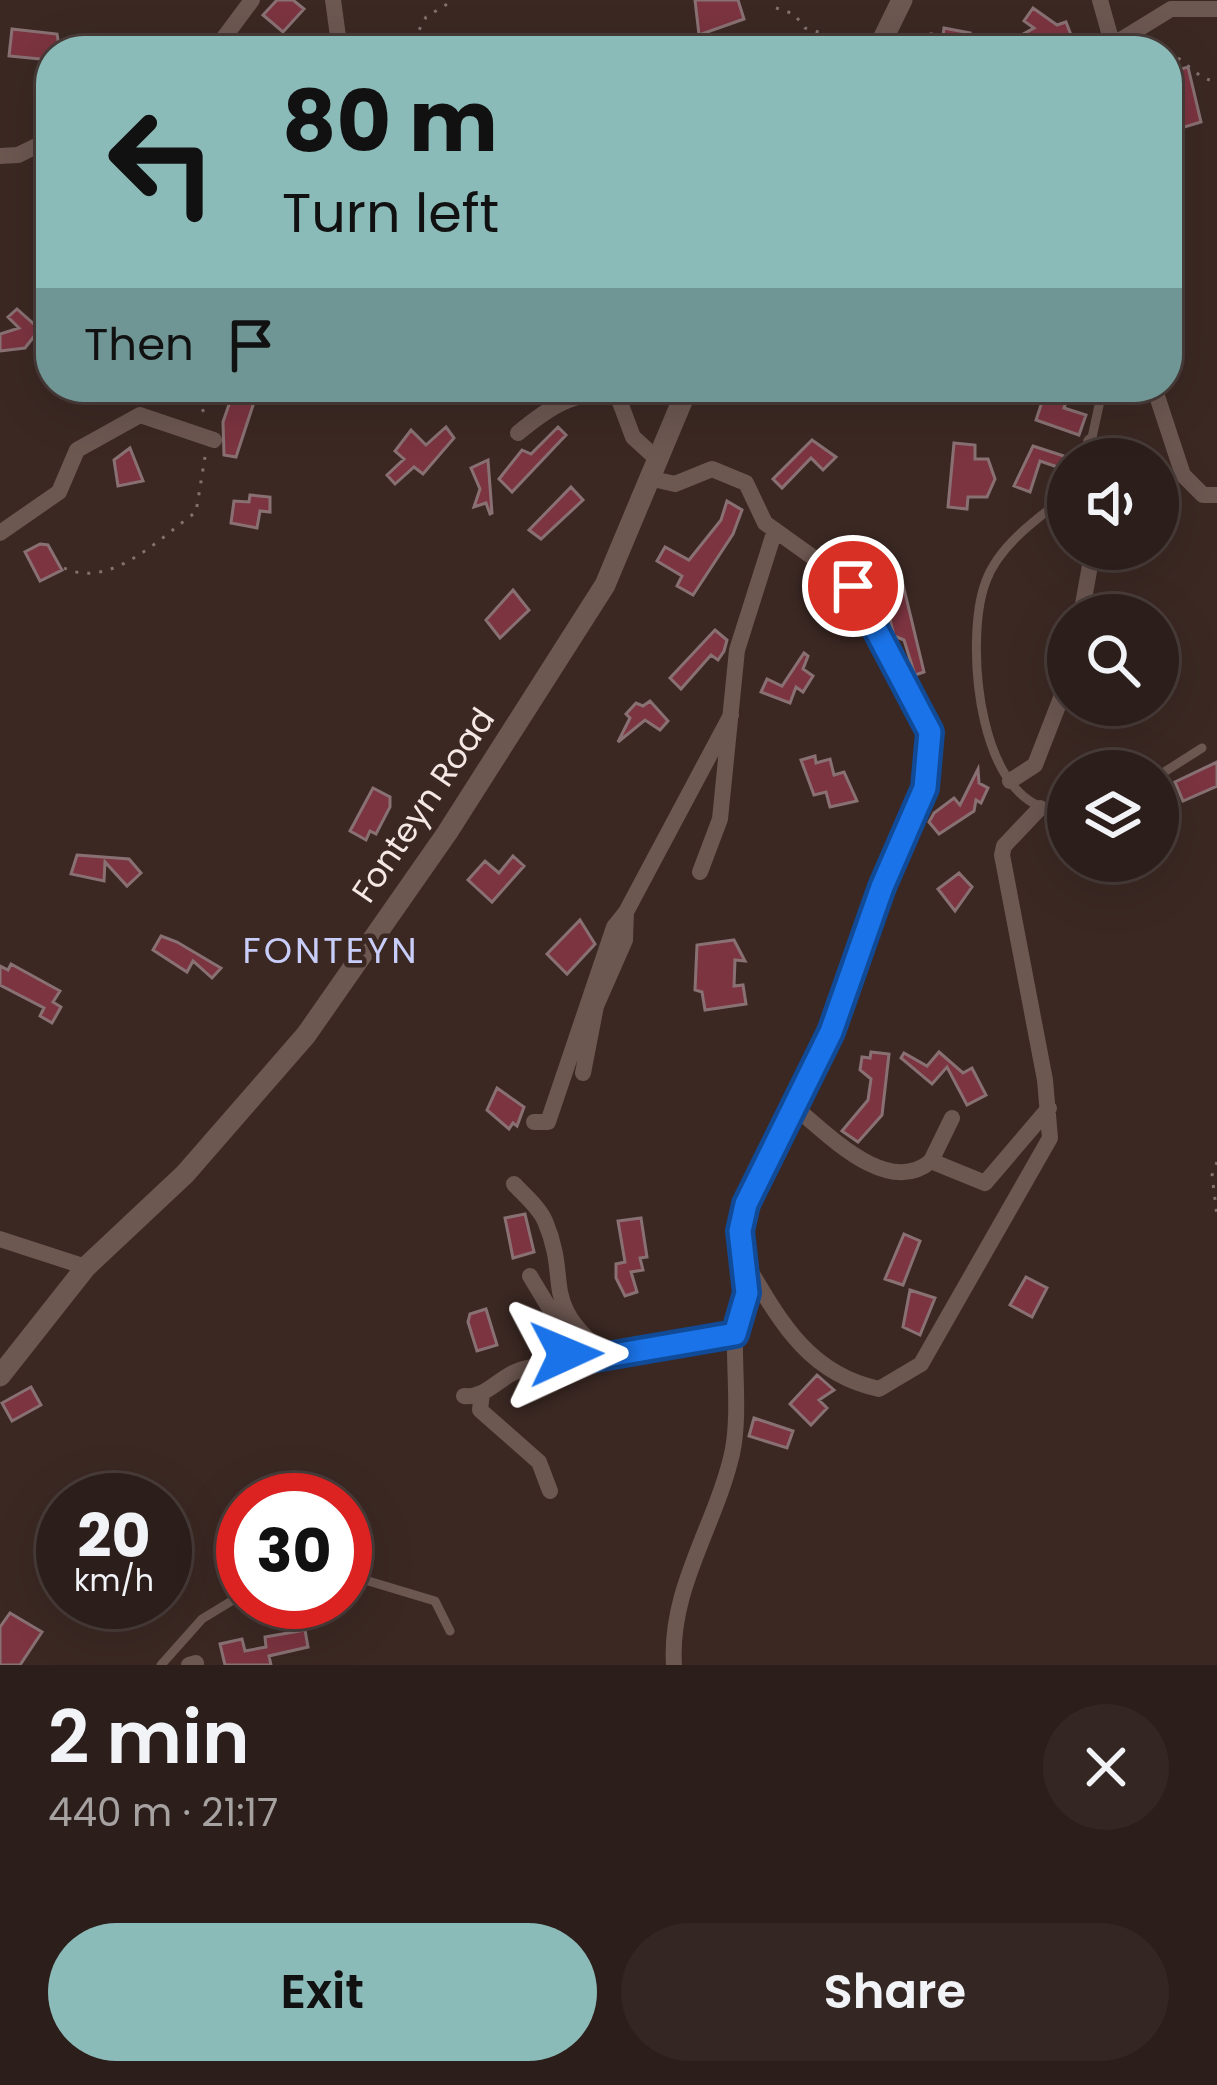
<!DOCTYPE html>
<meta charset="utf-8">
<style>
:root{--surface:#2c1e1a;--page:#342723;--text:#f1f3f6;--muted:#a6a2a2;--line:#483c39;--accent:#8bbbb9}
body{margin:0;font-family:Poppins,sans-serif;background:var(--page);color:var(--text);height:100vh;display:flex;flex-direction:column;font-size:45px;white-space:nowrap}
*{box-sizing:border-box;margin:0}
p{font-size:39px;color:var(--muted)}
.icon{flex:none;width:66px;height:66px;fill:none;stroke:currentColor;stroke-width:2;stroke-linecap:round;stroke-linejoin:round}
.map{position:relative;height:1665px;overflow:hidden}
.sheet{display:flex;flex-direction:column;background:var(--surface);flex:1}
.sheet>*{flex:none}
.guide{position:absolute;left:36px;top:36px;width:1146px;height:366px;border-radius:48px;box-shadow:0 12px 48px #0002,0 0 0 3px var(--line);background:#8bbbb9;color:#111;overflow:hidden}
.controls{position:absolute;left:1047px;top:438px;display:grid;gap:24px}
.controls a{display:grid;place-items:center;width:132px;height:132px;border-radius:50%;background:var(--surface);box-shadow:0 12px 48px #0002,0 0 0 3px var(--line);font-size:60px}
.speed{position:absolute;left:36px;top:1473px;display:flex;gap:24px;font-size:60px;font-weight:700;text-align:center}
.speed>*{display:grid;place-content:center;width:156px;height:156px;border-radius:50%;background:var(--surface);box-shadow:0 12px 48px #0002,0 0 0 3px var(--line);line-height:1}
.speed small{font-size:30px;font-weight:400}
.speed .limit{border:18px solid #d22;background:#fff;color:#111}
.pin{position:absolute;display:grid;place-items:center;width:102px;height:102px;color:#fff;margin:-51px;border:6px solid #fff;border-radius:50%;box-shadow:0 3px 12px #0007}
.me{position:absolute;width:132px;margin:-66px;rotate:89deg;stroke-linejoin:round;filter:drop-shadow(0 0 9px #0008)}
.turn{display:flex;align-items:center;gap:42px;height:252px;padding:0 48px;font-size:54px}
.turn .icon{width:156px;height:156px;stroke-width:2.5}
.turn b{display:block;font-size:84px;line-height:102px}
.then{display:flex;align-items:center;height:114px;padding:0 48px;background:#0003;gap:24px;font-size:45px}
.round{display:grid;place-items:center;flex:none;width:126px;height:126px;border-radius:63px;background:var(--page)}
.headline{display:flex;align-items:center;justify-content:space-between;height:204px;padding:0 48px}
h1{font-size:72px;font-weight:600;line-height:90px}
.cta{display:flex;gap:24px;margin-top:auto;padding:24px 48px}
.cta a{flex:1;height:138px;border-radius:72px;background:var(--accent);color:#111;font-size:48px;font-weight:600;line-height:138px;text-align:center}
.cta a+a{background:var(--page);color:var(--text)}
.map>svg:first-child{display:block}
</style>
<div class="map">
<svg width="1217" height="1665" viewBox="0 0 1217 1665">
<rect width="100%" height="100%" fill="#3b2823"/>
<!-- building -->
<path fill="#7b3440" stroke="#897173" stroke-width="3" d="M277 0H293L304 9 283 32 263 15Z
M695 0H738L744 19 699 35Z
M1033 8 1057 25 1066 22 1071 35 1063 39 1062 51H992L1034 28 1024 21Z
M944 28 970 33 967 47 928 51 931 34 943 36Z
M12 29 57 34 60 51H51V60L9 56Z
M1188 67 1201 122 1178 129 1167 107V73Z
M1167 183 1183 185 1176 265 1167 264Z
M17 309 34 324 46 321 25 348 0 351V334L19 328 8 317Z
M235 387H259L236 457 224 455 223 422Z
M1047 387H1071L1064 408 1086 415 1079 435 1036 420Z
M446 427 454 438 423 474 414 467 395 484 387 475 404 459 395 451 411 430 426 445Z
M558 427 566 435 512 492 499 479 522 450 531 454Z
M812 440 836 457 823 470 811 458 782 488 773 479Z
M954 443 975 445V459H988L995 479 987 497H968L967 509 948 507Z
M1033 446 1070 458 1066 470 1040 461 1030 492 1014 486Z
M130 448 143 481 118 486 114 460Z
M488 460 492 513 490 514 486 503 474 507 480 489 471 468Z
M571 487 583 500 541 539 529 530Z
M250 495 270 497V512L260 511 257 528 231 523 234 501 249 502Z
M727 501 742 510 733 534 693 595 677 586 682 576 657 561 665 547 689 560 721 520Z
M40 544 48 545 62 570 40 581 25 552Z
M900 572 924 672 915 675 904 640 894 636 880 575Z
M513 590 529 610 500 638 486 620Z
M715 630 727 640 724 651 718 660 711 655 681 689 670 678Z
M804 653 808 656 803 669 813 676 803 692 796 687 790 703 761 692 767 679 782 686Z
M650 701 668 721 660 730 645 720 618 742 630 718 626 714 636 703 643 706Z
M815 756 816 763 830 759 834 775 844 772 857 801 830 807 826 792 814 795 801 760Z
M1217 762V786L1183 801 1175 782Z
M978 769 979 783 988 788 981 803 976 800 974 811 939 834 929 822 934 813 954 798 960 805Z
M373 788 390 797V807L376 834 370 831 366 840 350 831Z
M77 855 129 859 141 873 127 886 105 862 104 881 71 874Z
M513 856 524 866 492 902 468 880 485 861 499 873Z
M959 873 972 887 955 911 938 889Z
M580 920 595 944 567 974 547 954Z
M161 936 177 942 221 968 212 978 193 961 187 972 153 950Z
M734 940 745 961 735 960 734 986 743 985 746 1004 705 1010 702 992 695 990 697 945Z
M11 964 60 991 53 1002 61 1007 52 1023 40 1016 44 1008 0 985V966L8 970Z
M871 1052 889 1054 882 1115 858 1142 842 1131 868 1100 871 1079 860 1070 862 1057 870 1058Z
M939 1052 963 1073 972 1068 986 1095 967 1105 947 1067 932 1084 901 1058 904 1053 927 1066Z
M497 1088 524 1107 517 1126 513 1123 509 1129 487 1110Z
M525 1214 534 1252 513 1258 505 1218Z
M641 1218 647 1257 640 1258 643 1270 631 1272 637 1292 625 1296 616 1278V1264L625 1262 618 1221Z
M904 1234 920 1241 903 1285 885 1279Z
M1026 1277 1047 1288 1032 1317 1010 1305Z
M910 1290 935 1298 920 1335 903 1327Z
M486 1309 497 1345 477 1351 468 1322 470 1314Z
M817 1375 834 1390 819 1400 827 1408 811 1425 790 1404Z
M31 1387 41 1405 12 1421 2 1403Z
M754 1418 793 1431 787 1448 749 1436Z
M10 1613 42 1632 20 1665H0V1627Z
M305 1630 308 1647 269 1656 271 1665H225L220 1644 242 1639 245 1651 266 1647 265 1637Z"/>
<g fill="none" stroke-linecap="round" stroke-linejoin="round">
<!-- path -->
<path stroke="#82716d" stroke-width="3" stroke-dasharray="3 9" stroke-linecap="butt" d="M776 8 794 14 805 28 858 44
M408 51 426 17 454 0
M1147 51 1152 46C1178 48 1196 82 1217 81
M193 387 207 420
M64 568C111 590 161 537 196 512L205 457
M1217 1162 1212 1175 1217 1216"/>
<!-- service -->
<path stroke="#6c5751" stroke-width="9" d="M1091 442 1103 387
M1068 495C1039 517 999 545 986 581 963 640 978 820 1068 810
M1158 776 1202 748
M345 1574 435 1601 450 1631
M161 1665 202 1619 243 1594"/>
<!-- minor -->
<path stroke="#6c5751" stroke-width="16" d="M333 0 340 51
M1100 0 1114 50
M1114 44 1171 9H1217
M214 51 252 0
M0 156 18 155 51 139
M1154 387 1183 475 1203 495H1217
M518 433C547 409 578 386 618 397L633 437 657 459
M1091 442 1092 459
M0 533 59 492 77 450 140 415 214 440
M1081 615 1093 549
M1010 781 1035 765 1068 680
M700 872 720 819 737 650 775 530
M583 1073 596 1006 625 940 626 912 731 715
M792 1105C825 1131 887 1199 931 1161
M952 1118 931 1161 985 1183 1049 1108
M534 1122H548L614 927 626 912
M514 1184C524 1195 539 1207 545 1221 572 1285 537 1299 607 1356
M0 1239 86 1267
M745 1262C780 1321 808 1374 879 1389L921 1364 1050 1138 1045 1080 1002 855 1004 846 1040 808
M530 1276 551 1311 566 1354 583 1359
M482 1393 480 1410 539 1462 550 1491
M464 1396C485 1398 497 1380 515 1372 545 1359 579 1371 607 1356L735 1333 747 1293 740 1231 746 1204 831 1032 882 887 925 787 930 732 853 586 765 523 746 483 712 469 675 484 653 479
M189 1665 196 1663
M674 1665C669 1589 715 1527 732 1454 740 1417 734 1372 735 1333"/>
<!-- tertiary -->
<path stroke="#6c5751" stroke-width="21" d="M877 51 902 0
M0 1376 86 1267 185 1174 306 1035 447 833 605 585 688 387"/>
</g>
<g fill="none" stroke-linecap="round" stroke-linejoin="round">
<!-- route casing -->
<g stroke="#114b97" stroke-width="30">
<path id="route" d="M566 1354 584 1360 735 1334 747 1293 740 1231 746 1204 831 1032 882 887 925 788 930 732 853 586"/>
</g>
<!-- route -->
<use href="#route" stroke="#1a73e8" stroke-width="21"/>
</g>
<g text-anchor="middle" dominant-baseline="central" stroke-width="9" stroke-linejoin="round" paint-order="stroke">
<!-- street labels -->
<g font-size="33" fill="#f4e7e4" stroke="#3b2823">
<text transform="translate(423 805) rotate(-56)">Fonteyn Road</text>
</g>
<!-- neighbourhood labels -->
<g font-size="36" letter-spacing="3" fill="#c8cef9" stroke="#3b2823">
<text x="331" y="950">FONTEYN</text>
</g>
</g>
</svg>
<div class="controls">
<a><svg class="icon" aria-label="sound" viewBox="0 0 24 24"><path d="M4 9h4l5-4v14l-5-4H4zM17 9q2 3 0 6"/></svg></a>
<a><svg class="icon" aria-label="search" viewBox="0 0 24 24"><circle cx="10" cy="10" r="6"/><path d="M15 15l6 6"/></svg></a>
<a><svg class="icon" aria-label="layers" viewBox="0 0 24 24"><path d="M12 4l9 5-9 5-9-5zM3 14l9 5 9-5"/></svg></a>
</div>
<div class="speed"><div>20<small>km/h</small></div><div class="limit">30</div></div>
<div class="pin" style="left:853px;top:586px;background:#d93025"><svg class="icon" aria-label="arrive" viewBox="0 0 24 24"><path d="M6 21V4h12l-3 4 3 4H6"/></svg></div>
<svg class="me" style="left:566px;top:1354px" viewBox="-20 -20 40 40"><path d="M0-17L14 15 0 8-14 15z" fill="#1a73e8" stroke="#fff" stroke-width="4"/></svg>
<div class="guide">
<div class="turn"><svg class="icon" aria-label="left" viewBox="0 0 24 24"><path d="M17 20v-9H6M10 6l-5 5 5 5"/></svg><div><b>80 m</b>Turn left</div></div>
<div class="then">Then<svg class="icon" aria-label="arrive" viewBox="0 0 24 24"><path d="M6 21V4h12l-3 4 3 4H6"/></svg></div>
</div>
</div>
<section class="sheet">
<div class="headline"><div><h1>2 min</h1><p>440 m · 21:17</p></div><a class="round"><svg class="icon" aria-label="close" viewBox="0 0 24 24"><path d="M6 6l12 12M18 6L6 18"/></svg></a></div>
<div class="cta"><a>Exit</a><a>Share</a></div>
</section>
